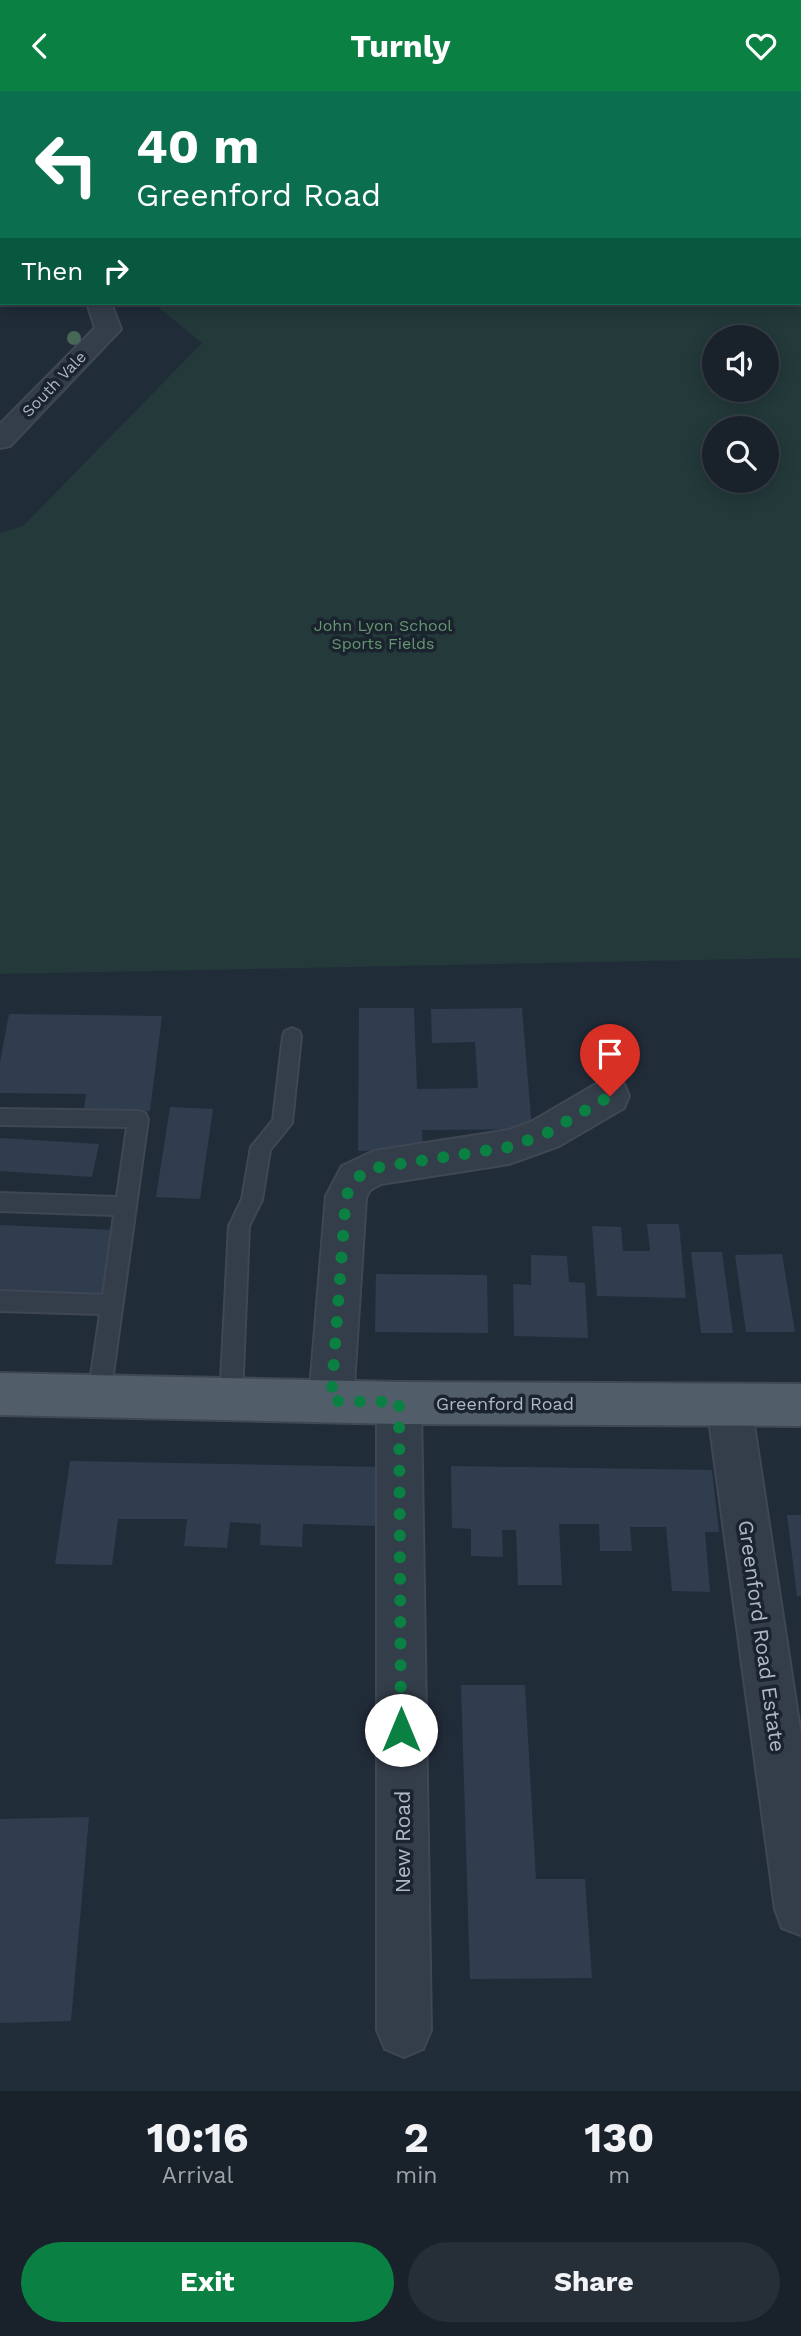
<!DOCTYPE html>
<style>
:root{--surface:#19212b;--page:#262e37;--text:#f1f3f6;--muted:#9fa3a9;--line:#373e47;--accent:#0b8043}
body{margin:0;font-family:"Work Sans",sans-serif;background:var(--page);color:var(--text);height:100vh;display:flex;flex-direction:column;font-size:26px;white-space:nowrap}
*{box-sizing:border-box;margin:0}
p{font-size:23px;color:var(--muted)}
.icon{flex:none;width:38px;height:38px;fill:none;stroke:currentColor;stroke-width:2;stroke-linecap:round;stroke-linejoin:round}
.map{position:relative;height:2000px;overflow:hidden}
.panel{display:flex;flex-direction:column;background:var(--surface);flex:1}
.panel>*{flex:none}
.hud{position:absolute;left:0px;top:0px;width:802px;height:214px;box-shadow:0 4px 18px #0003,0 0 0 2px var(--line);background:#0b6e4f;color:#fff;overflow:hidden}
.buttons{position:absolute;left:702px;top:234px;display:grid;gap:14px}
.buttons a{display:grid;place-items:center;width:77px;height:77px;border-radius:50%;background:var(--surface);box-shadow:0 4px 18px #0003,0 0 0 2px var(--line);font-size:35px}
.pin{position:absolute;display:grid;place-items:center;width:60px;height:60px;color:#fff;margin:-72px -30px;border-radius:50% 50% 50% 0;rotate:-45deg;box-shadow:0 0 7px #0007}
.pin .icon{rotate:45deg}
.me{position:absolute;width:77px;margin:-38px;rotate:0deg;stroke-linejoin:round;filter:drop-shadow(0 0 5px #0008)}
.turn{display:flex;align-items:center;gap:24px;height:147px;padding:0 21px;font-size:32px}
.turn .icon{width:91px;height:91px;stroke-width:2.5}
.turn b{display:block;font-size:49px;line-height:60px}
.then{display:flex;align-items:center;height:66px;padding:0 21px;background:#0003;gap:14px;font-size:26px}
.eta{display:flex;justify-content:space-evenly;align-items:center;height:119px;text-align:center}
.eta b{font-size:42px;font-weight:700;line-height:49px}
.action{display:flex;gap:14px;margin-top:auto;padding:14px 21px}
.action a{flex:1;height:80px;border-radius:42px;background:var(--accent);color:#fff;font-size:28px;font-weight:700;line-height:80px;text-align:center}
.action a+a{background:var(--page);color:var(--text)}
header{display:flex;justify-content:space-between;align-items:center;height:91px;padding:0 21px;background:var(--accent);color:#fff;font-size:32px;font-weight:700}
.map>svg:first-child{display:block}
</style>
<header><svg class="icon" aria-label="back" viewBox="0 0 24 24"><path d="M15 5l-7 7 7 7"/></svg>Turnly<svg class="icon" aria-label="heart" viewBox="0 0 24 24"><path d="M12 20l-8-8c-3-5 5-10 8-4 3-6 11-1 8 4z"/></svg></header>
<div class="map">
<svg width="801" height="2000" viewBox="0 0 801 2000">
<rect width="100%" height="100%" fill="#212c39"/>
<!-- green -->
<path fill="#23393a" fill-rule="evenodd" d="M681 0H801V867L0 883V442L23 435 202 252 153 212H800V2H675ZM714 247H766V299H714ZM714 338H766V390H714Z"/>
<!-- building -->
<path fill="#303d4e" d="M359 917H414L417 998 478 997 475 951 432 952 431 918 522 917 532 1038 422 1039 423 1059 358 1060Z
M9 923 162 925 150 1020 84 1019 86 1003 0 1002V971Z
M170 1016 213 1018 200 1108 156 1106Z
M0 1047 99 1053 92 1086 0 1080Z
M647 1133H679L686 1207 597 1205 592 1135 621 1136 623 1160H650Z
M0 1134 115 1139 104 1204 0 1199Z
M691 1161H722L733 1242H701Z
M782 1163 795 1241H746L735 1164Z
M531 1164 567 1165 569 1191 585 1192 588 1247 514 1245 513 1193 531 1194Z
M376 1183 487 1184 488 1242 375 1241Z
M70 1370 383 1376 381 1435 303 1433 302 1456 260 1454 261 1433 230 1431 227 1457 184 1455 187 1428H118L112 1474 55 1473Z
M451 1375 712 1379 719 1441H705L710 1501 672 1500 666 1436H630L632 1460H600L599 1433H559L562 1494H518L516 1439H502L503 1466 471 1465V1438L452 1437Z
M787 1424H801V1505H797Z
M461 1594H525L536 1788H585L592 1887 470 1888Z
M89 1726 71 1930 0 1932V1728Z"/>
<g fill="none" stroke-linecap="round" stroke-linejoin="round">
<!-- lane casing -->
<g stroke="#3e4753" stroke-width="4">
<path id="lane" d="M292 937 299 940 301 945 292 1032 270 1059 262 1109 249 1135 242 1308 239 1315 231 1319 223 1315 220 1308 229 1135 242 1108 251 1056 273 1029 283 945 285 940Z
M0 1018 138 1020 145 1022 148 1028 110 1305 107 1312 99 1316 91 1312 88 1305 100 1223 0 1220V1200L103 1204 114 1124 0 1120V1102L117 1106 127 1036 0 1034Z"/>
</g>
<!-- street casing -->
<g stroke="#3e4753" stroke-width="4">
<path id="street" d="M212 0H234L211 2Z
M454 0H477L452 2Z
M0 64 2 65V81L0 80Z
M0 185H2V199H0Z
M87 212H111L121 238 10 355 0 357V333L95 237Z
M610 989 624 993 629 1005 624 1017 559 1055 509 1073 381 1093 370 1099 366 1107 353 1310 346 1325 331 1331 316 1325 309 1310 326 1105 342 1075 374 1060 509 1039 531 1031 596 993Z
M399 1291 414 1297 421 1312 431 1939 423 1958 404 1966 385 1958 377 1939V1312L384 1297Z
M729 1293 745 1299 751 1314 801 1645V1844L782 1837 775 1818 707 1314 713 1299Z"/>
</g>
<!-- primary casing -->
<g stroke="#3e4753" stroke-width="4">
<path id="primary" d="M0 1282 399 1291 801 1293V1335L399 1333 0 1324Z"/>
</g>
<!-- path -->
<path stroke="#3b5253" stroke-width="2.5" stroke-dasharray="3.5 3.5" stroke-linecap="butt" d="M758 2 767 0"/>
<!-- lane -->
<use href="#lane" fill="#343e4a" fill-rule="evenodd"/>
<!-- street -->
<use href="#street" fill="#343e4a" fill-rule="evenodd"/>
<!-- primary -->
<use href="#primary" fill="#525d6a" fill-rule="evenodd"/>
</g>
<!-- trees -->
<circle fill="#476757" cx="74" cy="247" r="7"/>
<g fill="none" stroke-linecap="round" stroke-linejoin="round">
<!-- route -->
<path stroke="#0b8043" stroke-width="12" stroke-dasharray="0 21.6" d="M401 1639 399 1311 331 1310 346 1105 356 1087 374 1077 509 1056 545 1043 610 1005"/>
</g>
<g text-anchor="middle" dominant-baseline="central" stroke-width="7" stroke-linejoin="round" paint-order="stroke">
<!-- far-street labels -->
<g font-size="16" fill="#afb9c6" stroke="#1a232e">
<text transform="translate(54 293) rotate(-46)">South Vale</text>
</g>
<!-- far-park labels -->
<g font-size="16" fill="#669770" stroke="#1a232e">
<text x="383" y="534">John Lyon School<tspan x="383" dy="18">Sports Fields</tspan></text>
</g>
<!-- street labels -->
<g font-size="18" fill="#afb9c6" stroke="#1a232e">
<text x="505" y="1312">Greenford Road</text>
</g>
<!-- near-street labels -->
<g font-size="21" fill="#afb9c6" stroke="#1a232e">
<text transform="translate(762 1545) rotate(82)">Greenford Road Estate</text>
<text transform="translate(402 1751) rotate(-90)">New Road</text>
</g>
</g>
</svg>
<div class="buttons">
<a><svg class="icon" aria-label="sound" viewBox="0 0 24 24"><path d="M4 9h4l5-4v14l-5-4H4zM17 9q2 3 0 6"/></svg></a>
<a><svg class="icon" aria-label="search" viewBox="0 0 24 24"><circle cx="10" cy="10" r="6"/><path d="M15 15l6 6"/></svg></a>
</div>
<div class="pin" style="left:610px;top:1005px;background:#d93025"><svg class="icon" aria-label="arrive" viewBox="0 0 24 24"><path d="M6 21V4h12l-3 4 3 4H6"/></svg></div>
<svg class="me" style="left:401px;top:1639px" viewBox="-20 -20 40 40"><circle r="19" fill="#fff"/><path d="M0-13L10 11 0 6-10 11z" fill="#0b8043"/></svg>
<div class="hud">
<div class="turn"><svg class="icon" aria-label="left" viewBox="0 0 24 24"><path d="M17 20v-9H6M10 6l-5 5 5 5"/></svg><div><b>40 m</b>Greenford Road</div></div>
<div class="then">Then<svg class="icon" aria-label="right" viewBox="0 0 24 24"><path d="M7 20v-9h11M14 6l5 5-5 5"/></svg></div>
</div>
</div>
<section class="panel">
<div class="eta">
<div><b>10:16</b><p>Arrival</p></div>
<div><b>2</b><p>min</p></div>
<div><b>130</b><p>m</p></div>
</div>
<div class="action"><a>Exit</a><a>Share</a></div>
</section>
